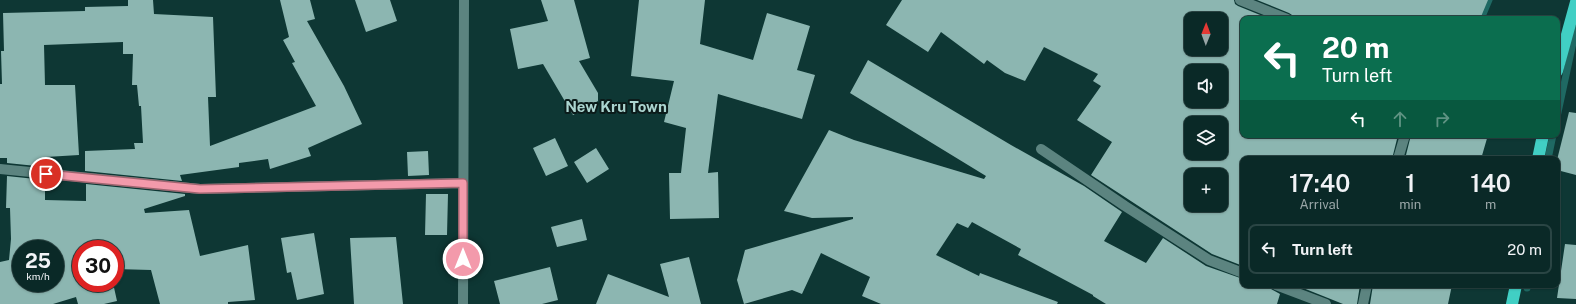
<!DOCTYPE html>
<style>
:root{--surface:#0a2927;--page:#183533;--text:#f1f3f6;--muted:#99a6a7;--line:#2a4544}
body{margin:0;font-family:"Public Sans",sans-serif;background:var(--page);color:var(--text);height:100vh;display:flex;flex-direction:column;font-size:15px;white-space:nowrap}
*{box-sizing:border-box;margin:0}
p{font-size:13px;color:var(--muted)}
.icon{flex:none;width:22px;height:22px;fill:none;stroke:currentColor;stroke-width:2;stroke-linecap:round;stroke-linejoin:round}
.map{position:relative;flex:1;overflow:hidden}
.panel{position:absolute;left:1240px;top:156px;width:320px;height:132px;display:flex;flex-direction:column;background:var(--surface);border-radius:8px;box-shadow:0 1px 3px #0004,0 0 0 1px var(--line)}
.panel>*{flex:none}
.banner{position:absolute;left:1240px;top:16px;width:320px;height:122px;border-radius:8px;box-shadow:0 1px 3px #0004,0 0 0 1px var(--line);background:#0b6e4f;color:#fff;overflow:hidden}
.needle{width:26px;rotate:1deg}
.buttons{position:absolute;left:1184px;top:12px;display:grid;gap:8px}
.buttons a{display:grid;place-items:center;width:44px;height:44px;border-radius:8px;background:var(--surface);box-shadow:0 1px 3px #0004,0 0 0 1px var(--line);font-size:20px}
.speed{position:absolute;left:12px;top:240px;display:flex;gap:8px;font-size:20px;font-weight:700;text-align:center}
.speed>*{display:grid;place-content:center;width:52px;height:52px;border-radius:50%;background:var(--surface);box-shadow:0 1px 3px #0004,0 0 0 1px var(--line);line-height:1}
.speed small{font-size:10px;font-weight:400}
.speed .limit{border:6px solid #d22;background:#fff;color:#111}
.pin{position:absolute;display:grid;place-items:center;width:34px;height:34px;color:#fff;margin:-17px;border:2px solid #fff;border-radius:50%;box-shadow:0 1px 4px #0007}
.me{position:absolute;width:44px;margin:-22px;rotate:0deg;stroke-linejoin:round;filter:drop-shadow(0 0 3px #0008)}
.turn{display:flex;align-items:center;gap:14px;height:84px;padding:0 16px;font-size:18px}
.turn .icon{width:52px;height:52px;stroke-width:2.5}
.turn b{display:block;font-size:28px;line-height:34px}
.lanes{display:flex;align-items:center;height:38px;padding:0 16px;background:#0003;justify-content:center;gap:20px;direction:ltr}
.lanes .off{opacity:.35}
.eta{display:flex;justify-content:space-evenly;align-items:center;height:68px;text-align:center}
.eta b{font-size:24px;font-weight:600;line-height:28px}
ul{padding:0;list-style:none}
li{display:flex;align-items:center;gap:12px;height:50px;margin:0 8px 6px;padding:0 8px;border:2px solid var(--line);border-radius:8px}
li div{flex:1}
li b{display:block;font-size:15px}
li em{font-style:normal}
.map>svg:first-child{display:block}
</style>
<div class="map">
<svg width="1576" height="304" viewBox="0 0 1576 304">
<rect width="100%" height="100%" fill="#0e3734"/>
<g fill="none" stroke-linecap="round" stroke-linejoin="round">
<!-- stream -->
<path stroke="#1f6963" stroke-width="7" d="M1481 19 1489 0
M1557 117 1576 29
M1548 159 1553 135
M1527 288V285"/>
</g>
<!-- building -->
<path fill="#8cb6b1" fill-rule="evenodd" d="M128 0H153L154 14 213 17 216 97H208L210 146 316 106 292 63 295 62 283 40 289 37 280 0H310L315 19 307 21 344 86 362 124 308 148 311 156 270 169 268 159 239 163V167L180 175 182 181 85 171V151L135 149 134 143H143L141 106H139L137 85H132L133 54H123V42L44 45 45 85H75L79 155 46 157V167L7 163V158H0V84H2L1 51H4L3 13 85 11V7L128 6Z
M355 0H390L397 21 366 32Z
M541 0H574L590 58 579 61 598 93V101L573 115 543 64 518 69 510 29 548 21Z
M639 0H705L700 44 753 60 767 13 810 26 797 70 815 75 802 119 718 94 708 173 718 172 719 218 670 219 669 173H681L686 128 664 122 674 81 631 76Z
M902 0H1234L1235 4 1238 6 1270 19H1243V135H1398L1392 159H1243V266L1212 254 1091 175 1112 142 1077 120 1101 86 1093 81 1098 74 1044 47 1025 81 1005 73 987 60 984 64 941 32 928 52 886 25ZM1191 19H1221V49H1191ZM1191 71H1221V101H1191ZM1191 123H1221V153H1191ZM1191 175H1221V205H1191Z
M1257 0H1488L1480 19H1293L1292 15 1289 13Z
M868 60 1011 145 1084 186 1122 212 1104 241 1146 263 1163 238 1206 266 1243 279V285H1270L1271 289 1280 294 1277 304H1106L1093 296V295L1018 255 1021 249 972 222 968 228 957 223 936 255 979 276 980 273 1058 302 1057 304H881L862 296 870 277 821 253 802 294 792 290 744 304 737 280 745 250 853 219V217L812 218 784 211 829 130 854 140 984 179 986 176 850 93Z
M1569 112 1576 113V175L1557 170V160Z
M1411 135H1488L1481 159H1405Z
M555 138 568 166 546 176 533 148Z
M596 148 609 169 587 183 574 162Z
M428 151 429 175 408 176 407 152Z
M7 176 45 180V200L86 201V184L185 194V196L144 209 145 213 189 210 200 256 248 245 255 300 228 302V304H160L151 270 115 269V249H81V283H113L117 301 104 304H78L76 297 53 304H0V262L9 260 11 239 10 208H6ZM21 249H55V283H21Z
M426 194H448L447 235H425Z
M582 219 587 240 557 247 551 227Z
M314 233 324 294 297 300 291 272 287 273 281 238Z
M396 237 403 304H354L350 238Z
M1565 244 1576 245V299L1557 298Z
M689 257 701 304H596L608 274 669 297 660 264Z
M550 267 558 300 542 304H500L494 281Z
M1298 285H1360L1357 304H1343L1298 286Z
M1373 285H1452L1448 304H1370Z"/>
<g fill="none" stroke-linecap="round" stroke-linejoin="round">
<!-- street -->
<path stroke="#5c8480" stroke-width="10" d="M1240 0 1287 19
M1041 149 1125 206 1209 260 1243 273
M1398 159 1405 135
M0 169 200 189 463 183
M1276 285 1326 304
M463 304 464 0
M1363 304 1367 285"/>
<!-- highway -->
<path stroke="#41cfc4" stroke-width="12" d="M1557 71 1576 2
M1538 159 1543 135
M1512 304 1516 285"/>
</g>
<g fill="none" stroke-linecap="round" stroke-linejoin="round">
<!-- route casing -->
<g stroke="#9e646f" stroke-width="10">
<path id="route" d="M46 174 200 189 463 183V259"/>
</g>
<!-- route -->
<use href="#route" stroke="#f39aab" stroke-width="7"/>
</g>
<g text-anchor="middle" dominant-baseline="central" stroke-width="4" stroke-linejoin="round" paint-order="stroke">
<!-- district labels -->
<g font-size="15" font-weight="bold" fill="#abd5d0" stroke="#0b1b1a">
<text x="616" y="106">New Kru Town</text>
</g>
</g>
</svg>
<div class="buttons">
<a><svg class="needle" viewBox="-14 -14 28 28"><path d="M0-13l5 13h-10z" fill="#e53935"/><path d="M0 13l5-13h-10z" fill="#99a6a7"/></svg></a>
<a><svg class="icon" aria-label="sound" viewBox="0 0 24 24"><path d="M4 9h4l5-4v14l-5-4H4zM17 9q2 3 0 6"/></svg></a>
<a><svg class="icon" aria-label="layers" viewBox="0 0 24 24"><path d="M12 4l9 5-9 5-9-5zM3 14l9 5 9-5"/></svg></a>
<a>+</a>
</div>
<div class="speed"><div>25<small>km/h</small></div><div class="limit">30</div></div>
<div class="pin" style="left:46px;top:174px;background:#d93025"><svg class="icon" aria-label="arrive" viewBox="0 0 24 24"><path d="M6 21V4h12l-3 4 3 4H6"/></svg></div>
<svg class="me" style="left:463px;top:259px" viewBox="-20 -20 40 40"><circle r="17" fill="#f39aab" stroke="#fff" stroke-width="3"/><path d="M0-11L8 9 0 5-8 9z" fill="#fff"/></svg>
<div class="banner">
<div class="turn"><svg class="icon" aria-label="left" viewBox="0 0 24 24"><path d="M17 20v-9H6M10 6l-5 5 5 5"/></svg><div><b>20 m</b>Turn left</div></div>
<div class="lanes"><svg class="icon" aria-label="left" viewBox="0 0 24 24"><path d="M17 20v-9H6M10 6l-5 5 5 5"/></svg><svg class="icon off" aria-label="ahead" viewBox="0 0 24 24"><path d="M12 20V5M6 11l6-6 6 6"/></svg><svg class="icon off" aria-label="right" viewBox="0 0 24 24"><path d="M7 20v-9h11M14 6l5 5-5 5"/></svg></div>
</div>
<section class="panel">
<div class="eta">
<div><b>17:40</b><p>Arrival</p></div>
<div><b>1</b><p>min</p></div>
<div><b>140</b><p>m</p></div>
</div>
<ul>
<li><svg class="icon" aria-label="left" viewBox="0 0 24 24"><path d="M17 20v-9H6M10 6l-5 5 5 5"/></svg><div><b>Turn left</b></div><em>20 m</em></li>
</ul>
</section>
</div>
